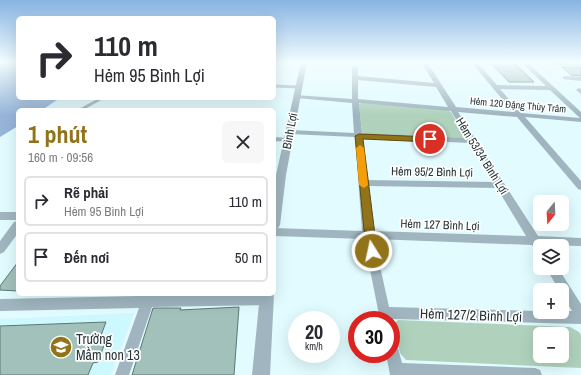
<!DOCTYPE html>
<html lang="vi">
<meta charset="utf-8">
<style>
:root{--surface:#fff;--page:#f7f7f7;--text:#2b2b33;--muted:#7c7c81;--line:#e1e1e2;--accent:#917319}
body{margin:0;font-family:"Archivo Narrow",sans-serif;background:var(--page);color:var(--text);height:100vh;display:flex;flex-direction:column;font-size:15px;white-space:nowrap}
*{box-sizing:border-box;margin:0}
p{font-size:13px;color:var(--muted)}
.icon{flex:none;width:22px;height:22px;fill:none;stroke:currentColor;stroke-width:2;stroke-linecap:round;stroke-linejoin:round}
.map{position:relative;flex:1;overflow:hidden}
.details{position:absolute;left:16px;top:108px;width:260px;height:188px;display:flex;flex-direction:column;background:var(--surface);border-radius:6px;box-shadow:0 4px 16px #0002}
.details>*{flex:none}
.top-card{position:absolute;left:16px;top:16px;width:260px;height:84px;border-radius:6px;box-shadow:0 4px 16px #0002;background:#fff;color:var(--text);overflow:hidden}
.needle{width:26px;rotate:198deg}
.fabs{position:absolute;left:533px;top:195px;display:grid;gap:8px}
.fabs a{display:grid;place-items:center;width:36px;height:36px;border-radius:6px;background:var(--surface);box-shadow:0 4px 16px #0002;font-size:20px}
.speed{position:absolute;left:288px;top:311px;display:flex;gap:8px;font-size:20px;font-weight:700;text-align:center}
.speed>*{display:grid;place-content:center;width:52px;height:52px;border-radius:50%;background:var(--surface);box-shadow:0 4px 16px #0002;line-height:1}
.speed small{font-size:10px;font-weight:400}
.speed .limit{border:6px solid #d22;background:#fff;color:#111}
.pin{position:absolute;display:grid;place-items:center;width:34px;height:34px;color:#fff;margin:-17px;border:2px solid #fff;border-radius:50%;box-shadow:0 1px 4px #0007}
.me{position:absolute;width:44px;margin:-22px;rotate:350deg;stroke-linejoin:round;filter:drop-shadow(0 0 3px #0008)}
.turn{display:flex;align-items:center;gap:14px;height:84px;padding:0 12px;font-size:18px}
.turn .icon{width:52px;height:52px;stroke-width:2.5}
.turn b{display:block;font-size:28px;line-height:34px}
.round{display:grid;place-items:center;flex:none;width:42px;height:42px;border-radius:6px;background:var(--page)}
.head{display:flex;align-items:center;justify-content:space-between;height:68px;padding:0 12px}
h1{font-size:24px;font-weight:700;line-height:30px;color:var(--accent)}
ul{padding:0;list-style:none}
li{display:flex;align-items:center;gap:12px;height:50px;margin:0 8px 6px;padding:0 4px;border:2px solid var(--line);border-radius:6px}
li div{flex:1}
li b{display:block;font-size:15px}
li em{font-style:normal}
.map>svg:first-child{display:block}
</style>
<div class="map">
<svg width="581" height="375" viewBox="0 0 581 375">
<rect width="100%" height="100%" fill="#e1fbff"/>
<!-- built -->
<path fill="#cdf8fd" d="M134 313 111 375H0V319Z"/>
<!-- green -->
<path fill="#b0d2bd" fill-rule="evenodd" d="M362 103 447 110 451 112 464 135 462 138 365 134 362 132 359 104Z
M398 320 570 327 579 332 581 335V368L406 360 400 353 393 325ZM540 334H562V356H540Z"/>
<!-- water -->
<path fill="#96b5d9" d="M0 62H18V98H60L42 110H18V126L0 137Z"/>
<!-- building -->
<path fill="#a2c1ba" stroke="#5b7872" d="M490 62H513L534 82H509Z
M562 67 581 68V76L571 75Z
M18 262V291L0 290V286Z
M239 307 234 375H132L153 308H181L180 310Z
M106 322 100 338 107 337 98 362 93 363 88 375H0V326Z"/>
<g fill="none" stroke-linecap="round" stroke-linejoin="round">
<!-- service-far1 -->
<path stroke="#a0b5bf" stroke-width="3" d="M274 86 299 87
M80 110 102 98"/>
<!-- service -->
<path stroke="#a0b5bf" stroke-width="4" d="M274 139 288 140"/>
<!-- minor -->
<path fill="#a0b5bf" fill-rule="evenodd" d="M291 62H306L307 63 304 65Z
M421 62H427L456 107 513 112 471 62H477L497 85 546 86 521 62H527L581 112V122L525 117 581 181V190L578 189 517 117 458 112 538 236 581 238V246L543 245 540 246V254L536 252 532 245 374 239 389 307 540 311V312L572 311 562 295V290H559L546 268H558L581 304V324L392 319 391 323V320H380L364 239 274 236V228L362 231 355 137 290 134 286 132 290 130 354 133 352 103 297 98 295 97V95L352 99V67L355 65 358 67V76L434 83ZM358 80 436 87 448 107 358 99ZM500 89 550 90 580 118 521 113ZM359 103 451 111 467 138 362 133ZM362 138 470 143 494 182 367 180ZM368 186 497 188 526 236 373 231Z
M542 62 581 63V67L545 64Z
M565 76 581 77V81L563 79V77Z
M579 88 581 89V94L576 90Z
M0 212H18V220H0Z
M18 221V233L4 252 0 254V241L14 222Z
M230 294H269L271 295 273 299 271 303 267 305 152 307 129 375H115L139 308 0 311V299Z
M391 339 396 341 402 363 535 368 540 370 542 375H390L386 354H391Z"/>
<!-- tertiary -->
<path fill="#a0b5bf" fill-rule="evenodd" d="M301 62H307L286 175 280 225 278 228 274 230 276 175Z
M274 293V294L270 375H252L260 294Z"/>
</g>
<!-- sky -->
<linearGradient id="sky" x2="0" y2="1"><stop stop-color="#87b4e2"/><stop offset="0.54" stop-color="#f2fdff"/><stop offset="1" stop-color="#f2fdff" stop-opacity="0"/></linearGradient>
<rect width="581" height="115" fill="url(#sky)"/>
<!-- route -->
<path fill="#917319" stroke="#5e4b10" d="M359 134 430 137 434 139 430 142 363 139 377 251 375 254H368L366 251 355 136Z"/>
<!-- slow -->
<path fill="#f59e0b" d="M360 145 364 148 368 185 364 188 359 185 356 148Z"/>
<!-- icons -->
<defs>
<g id="school-disc" transform="scale(1.15)"><circle r="9.5" fill="#917319" stroke="#fff"/><path d="M0-5L7-2L0 1L-7-2ZM-4 1L0 2.5L4 1V4Q0 6-4 4Z" fill="#fff"/></g>
</defs>
<g fill-rule="evenodd">
<use href="#school-disc" x="61" y="347"/>
</g>
<g text-anchor="middle" dominant-baseline="central" stroke-width="3.5" stroke-linejoin="round" paint-order="stroke">
<!-- far-street labels -->
<g font-size="10" fill="#273436" stroke="#fff">
<text transform="translate(518 105) rotate(5)">Hẻm 120 Đặng Thùy Trâm</text>
</g>
<!-- street labels -->
<g font-size="12" fill="#273436" stroke="#fff">
<text transform="translate(290 131) rotate(-79)">Bình Lợi</text>
<text transform="translate(482 156) rotate(58)">Hẻm 53/34 Bình Lợi</text>
<text transform="translate(432 172) rotate(1)">Hẻm 95/2 Bình Lợi</text>
<text transform="translate(440 225) rotate(2)">Hẻm 127 Bình Lợi</text>
</g>
<!-- near-street labels -->
<g font-size="14" fill="#273436" stroke="#fff">
<text transform="translate(471 315) rotate(2)">Hẻm 127/2 Bình Lợi</text>
</g>
<!-- near-poi labels -->
<g font-size="14" fill="#273436" stroke="#fff" text-anchor="start">
<text x="76" y="339">Trường<tspan x="76" dy="16">Mầm non 13</tspan></text>
</g>
</g>
</svg>
<div class="fabs">
<a><svg class="needle" viewBox="-14 -14 28 28"><path d="M0-13l5 13h-10z" fill="#e53935"/><path d="M0 13l5-13h-10z" fill="#7c7c81"/></svg></a>
<a><svg class="icon" aria-label="layers" viewBox="0 0 24 24"><path d="M12 4l9 5-9 5-9-5zM3 14l9 5 9-5"/></svg></a>
<a>+</a>
<a>−</a>
</div>
<div class="speed"><div>20<small>km/h</small></div><div class="limit">30</div></div>
<div class="pin" style="left:430px;top:139px;background:#d93025"><svg class="icon" aria-label="arrive" viewBox="0 0 24 24"><path d="M6 21V4h12l-3 4 3 4H6"/></svg></div>
<svg class="me" style="left:372px;top:251px" viewBox="-20 -20 40 40"><circle r="17" fill="#917319" stroke="#fff" stroke-width="3"/><path d="M0-11L8 9 0 5-8 9z" fill="#fff"/></svg>
<div class="top-card">
<div class="turn"><svg class="icon" aria-label="right" viewBox="0 0 24 24"><path d="M7 20v-9h11M14 6l5 5-5 5"/></svg><div><b>110 m</b>Hẻm 95 Bình Lợi</div></div>
</div>
<section class="details">
<div class="head"><div><h1>1 phút</h1><p>160 m · 09:56</p></div><a class="round"><svg class="icon" aria-label="close" viewBox="0 0 24 24"><path d="M6 6l12 12M18 6L6 18"/></svg></a></div>
<ul>
<li><svg class="icon" aria-label="right" viewBox="0 0 24 24"><path d="M7 20v-9h11M14 6l5 5-5 5"/></svg><div><b>Rẽ phải</b><p>Hẻm 95 Bình Lợi</p></div><em>110 m</em></li>
<li><svg class="icon" aria-label="arrive" viewBox="0 0 24 24"><path d="M6 21V4h12l-3 4 3 4H6"/></svg><div><b>Đến nơi</b></div><em>50 m</em></li>
</ul>
</section>
</div>
